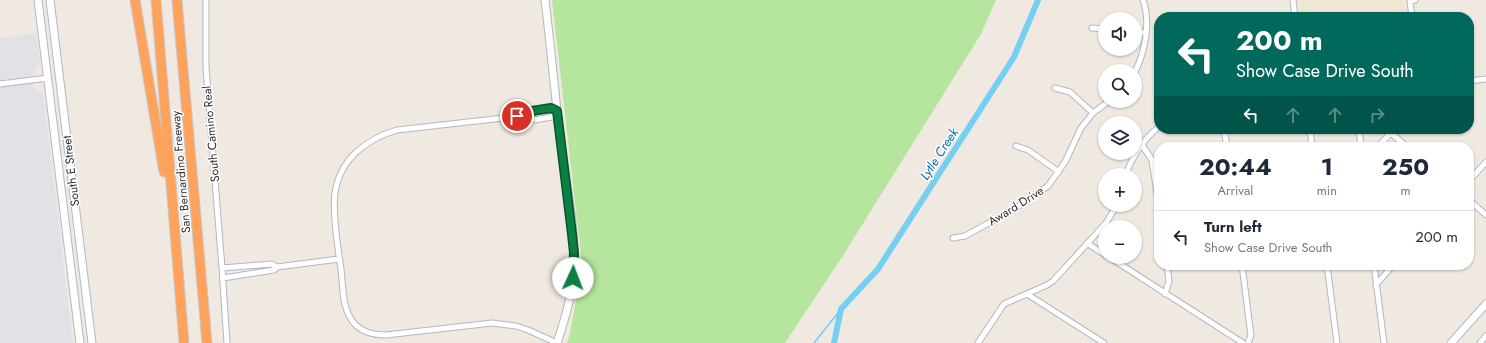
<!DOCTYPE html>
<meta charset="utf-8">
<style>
:root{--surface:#fff;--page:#f6f6f7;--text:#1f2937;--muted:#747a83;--line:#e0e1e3}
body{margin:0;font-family:Jost,sans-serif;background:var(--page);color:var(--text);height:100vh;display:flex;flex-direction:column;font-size:15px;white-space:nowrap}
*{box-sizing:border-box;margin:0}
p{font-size:13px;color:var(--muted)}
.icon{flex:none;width:22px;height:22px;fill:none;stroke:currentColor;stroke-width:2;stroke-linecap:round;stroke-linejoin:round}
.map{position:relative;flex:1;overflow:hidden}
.panel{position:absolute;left:1154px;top:142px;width:320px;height:128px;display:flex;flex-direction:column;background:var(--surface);border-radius:16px;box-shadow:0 1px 3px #0004}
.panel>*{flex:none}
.top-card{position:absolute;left:1154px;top:12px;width:320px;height:122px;border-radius:16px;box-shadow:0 1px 3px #0004;background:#00695c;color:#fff;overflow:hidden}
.tools{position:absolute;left:1098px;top:12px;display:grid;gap:8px}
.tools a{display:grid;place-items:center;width:44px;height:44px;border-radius:50%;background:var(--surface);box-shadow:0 1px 3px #0004;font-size:20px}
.pin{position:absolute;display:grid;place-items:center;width:34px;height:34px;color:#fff;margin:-17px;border:2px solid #fff;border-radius:50%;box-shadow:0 1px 4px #0007}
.me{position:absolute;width:44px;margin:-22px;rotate:2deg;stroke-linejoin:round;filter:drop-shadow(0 0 3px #0008)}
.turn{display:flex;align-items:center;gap:14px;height:84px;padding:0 16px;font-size:18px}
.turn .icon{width:52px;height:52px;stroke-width:2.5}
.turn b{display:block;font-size:28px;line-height:34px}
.lanes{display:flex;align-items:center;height:38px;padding:0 16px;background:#0003;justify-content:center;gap:20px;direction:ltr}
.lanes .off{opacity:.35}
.eta{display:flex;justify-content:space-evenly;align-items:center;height:68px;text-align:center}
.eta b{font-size:24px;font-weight:700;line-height:28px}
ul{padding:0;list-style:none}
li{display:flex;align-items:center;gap:12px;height:52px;padding:0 16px;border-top:1px solid var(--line)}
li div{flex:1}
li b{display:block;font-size:15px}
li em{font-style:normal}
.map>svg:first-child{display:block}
</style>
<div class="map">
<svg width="1486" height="343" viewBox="0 0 1486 343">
<rect width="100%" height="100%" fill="#efe9e1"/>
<!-- industrial -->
<path fill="#e3e1e8" d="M36 33 40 65 33 72 34 88 43 94 73 343H0V38Z"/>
<!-- education -->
<path fill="#f0e6d1" d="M1299 0H1404L1406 17H1301Z"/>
<!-- green -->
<path fill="#b6e59e" d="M552 0H996L981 34 844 254 785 343H567L570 334 582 263Z"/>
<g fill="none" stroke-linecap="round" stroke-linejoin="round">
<!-- stream -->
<path stroke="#75cff0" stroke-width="1.5" d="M814 343 841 309"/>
<!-- canal -->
<path stroke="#75cff0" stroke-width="6" d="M834 343 841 309 878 269 1014 57 1038 0"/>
<!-- street casing -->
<g stroke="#b4b7c1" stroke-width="7">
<path id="street" d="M206 0V67L222 268 227 343
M1293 0 1295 17
M1412 17 1410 1 1415 0
M1092 28 1105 29
M1135 32 1145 33
M1135 72C1145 52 1151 22 1143 0
M1469 81 1486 79
M0 84 48 78
M1055 88 1070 92 1093 113
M529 115 535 120 552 117 557 111C549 107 535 108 529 115L397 130C366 139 340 159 335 193 332 213 338 249 341 269 343 286 342 308 353 322 361 332 374 335 386 335L492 323 516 326 528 330 557 343
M1224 129 1227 147
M1310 129 1312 147
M1359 129 1361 147
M1391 133 1407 147
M1142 145 1152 160 1159 207
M1016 146 1028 150 1059 172
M1378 147 1394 129
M1126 175C1131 158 1145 137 1159 127
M1469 181 1486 162
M1469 200 1486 215
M953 238 965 236 1016 208 1048 186 1065 162 1081 128 1093 113 1109 101
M1087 243 1105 255
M1109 257 1243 343
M1242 265 1250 328 1251 335 1248 343
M1327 265 1337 343
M1374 265 1384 343
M222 268 272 264 277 267
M223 278 274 270 277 267 339 259
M1376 285 1393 265
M1027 294 1104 343
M1165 294 1169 281 1167 265
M978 343 1004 304 1047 285 1053 281 1106 223 1117 205
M1480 343 1486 336"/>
</g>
<!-- secondary casing -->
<g stroke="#b4b7c1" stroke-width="9">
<path id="secondary" d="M38 0 80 343
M50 0 92 343
M545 0C551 48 555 97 561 145 567 189 579 243 572 287 569 306 563 325 557 343
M1451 343 1486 304"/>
</g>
<!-- highway casing -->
<g stroke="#c9c9c9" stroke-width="11">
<path id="highway" d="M135 0 164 172
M156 0 184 343
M177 0 207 343"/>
</g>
<!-- street -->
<use href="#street" stroke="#fff" stroke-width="5"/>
<!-- secondary -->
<use href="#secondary" stroke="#fff" stroke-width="7"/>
<!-- highway -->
<use href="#highway" stroke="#ffa35c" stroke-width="9"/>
</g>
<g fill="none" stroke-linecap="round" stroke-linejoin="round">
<!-- route casing -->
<g stroke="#07532c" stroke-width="10">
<path id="route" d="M517 116 529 115 532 111 551 108 557 111 572 234 574 253 573 278"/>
</g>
<!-- route -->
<use href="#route" stroke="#0b8043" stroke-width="7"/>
</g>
<g text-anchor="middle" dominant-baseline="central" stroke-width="3" stroke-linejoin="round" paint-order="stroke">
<!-- street labels -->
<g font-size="12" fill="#2e2e2e" stroke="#fff">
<text transform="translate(211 134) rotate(-95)">South Camino Real</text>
<text transform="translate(71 171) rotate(-97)">South E Street</text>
<text transform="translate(181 172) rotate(-95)">San Bernardino Freeway</text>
<text transform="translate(1016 206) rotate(-32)">Award Drive</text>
</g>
<!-- water labels -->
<g font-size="13" font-style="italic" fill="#0d6fa3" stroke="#fff">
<text transform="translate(939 154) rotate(-57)">Lytle Creek</text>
</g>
</g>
</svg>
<div class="tools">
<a><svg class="icon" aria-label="sound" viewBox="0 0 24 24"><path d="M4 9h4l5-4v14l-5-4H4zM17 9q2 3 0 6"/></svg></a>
<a><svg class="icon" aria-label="search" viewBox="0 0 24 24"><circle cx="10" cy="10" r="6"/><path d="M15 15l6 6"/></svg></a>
<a><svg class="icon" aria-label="layers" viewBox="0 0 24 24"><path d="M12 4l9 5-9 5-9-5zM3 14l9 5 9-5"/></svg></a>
<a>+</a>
<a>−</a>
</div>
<div class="pin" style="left:517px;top:116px;background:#d93025"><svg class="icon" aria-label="arrive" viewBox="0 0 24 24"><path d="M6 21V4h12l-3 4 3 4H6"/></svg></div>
<svg class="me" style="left:573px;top:278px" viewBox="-20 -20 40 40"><circle r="19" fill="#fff"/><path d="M0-13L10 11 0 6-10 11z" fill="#0b8043"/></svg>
<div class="top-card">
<div class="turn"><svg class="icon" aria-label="left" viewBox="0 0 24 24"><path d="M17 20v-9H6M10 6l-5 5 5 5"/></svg><div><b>200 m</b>Show Case Drive South</div></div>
<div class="lanes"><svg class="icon" aria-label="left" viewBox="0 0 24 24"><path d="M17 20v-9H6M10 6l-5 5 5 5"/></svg><svg class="icon off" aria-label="ahead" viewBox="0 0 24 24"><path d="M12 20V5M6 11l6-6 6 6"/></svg><svg class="icon off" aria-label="ahead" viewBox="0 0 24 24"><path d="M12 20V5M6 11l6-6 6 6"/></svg><svg class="icon off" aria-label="right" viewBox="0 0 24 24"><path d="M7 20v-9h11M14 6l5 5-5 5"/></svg></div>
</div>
<section class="panel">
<div class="eta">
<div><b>20:44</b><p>Arrival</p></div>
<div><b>1</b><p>min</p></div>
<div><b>250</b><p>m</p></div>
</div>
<ul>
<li><svg class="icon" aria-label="left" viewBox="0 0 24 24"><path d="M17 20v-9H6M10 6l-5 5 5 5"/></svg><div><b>Turn left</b><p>Show Case Drive South</p></div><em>200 m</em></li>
</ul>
</section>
</div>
